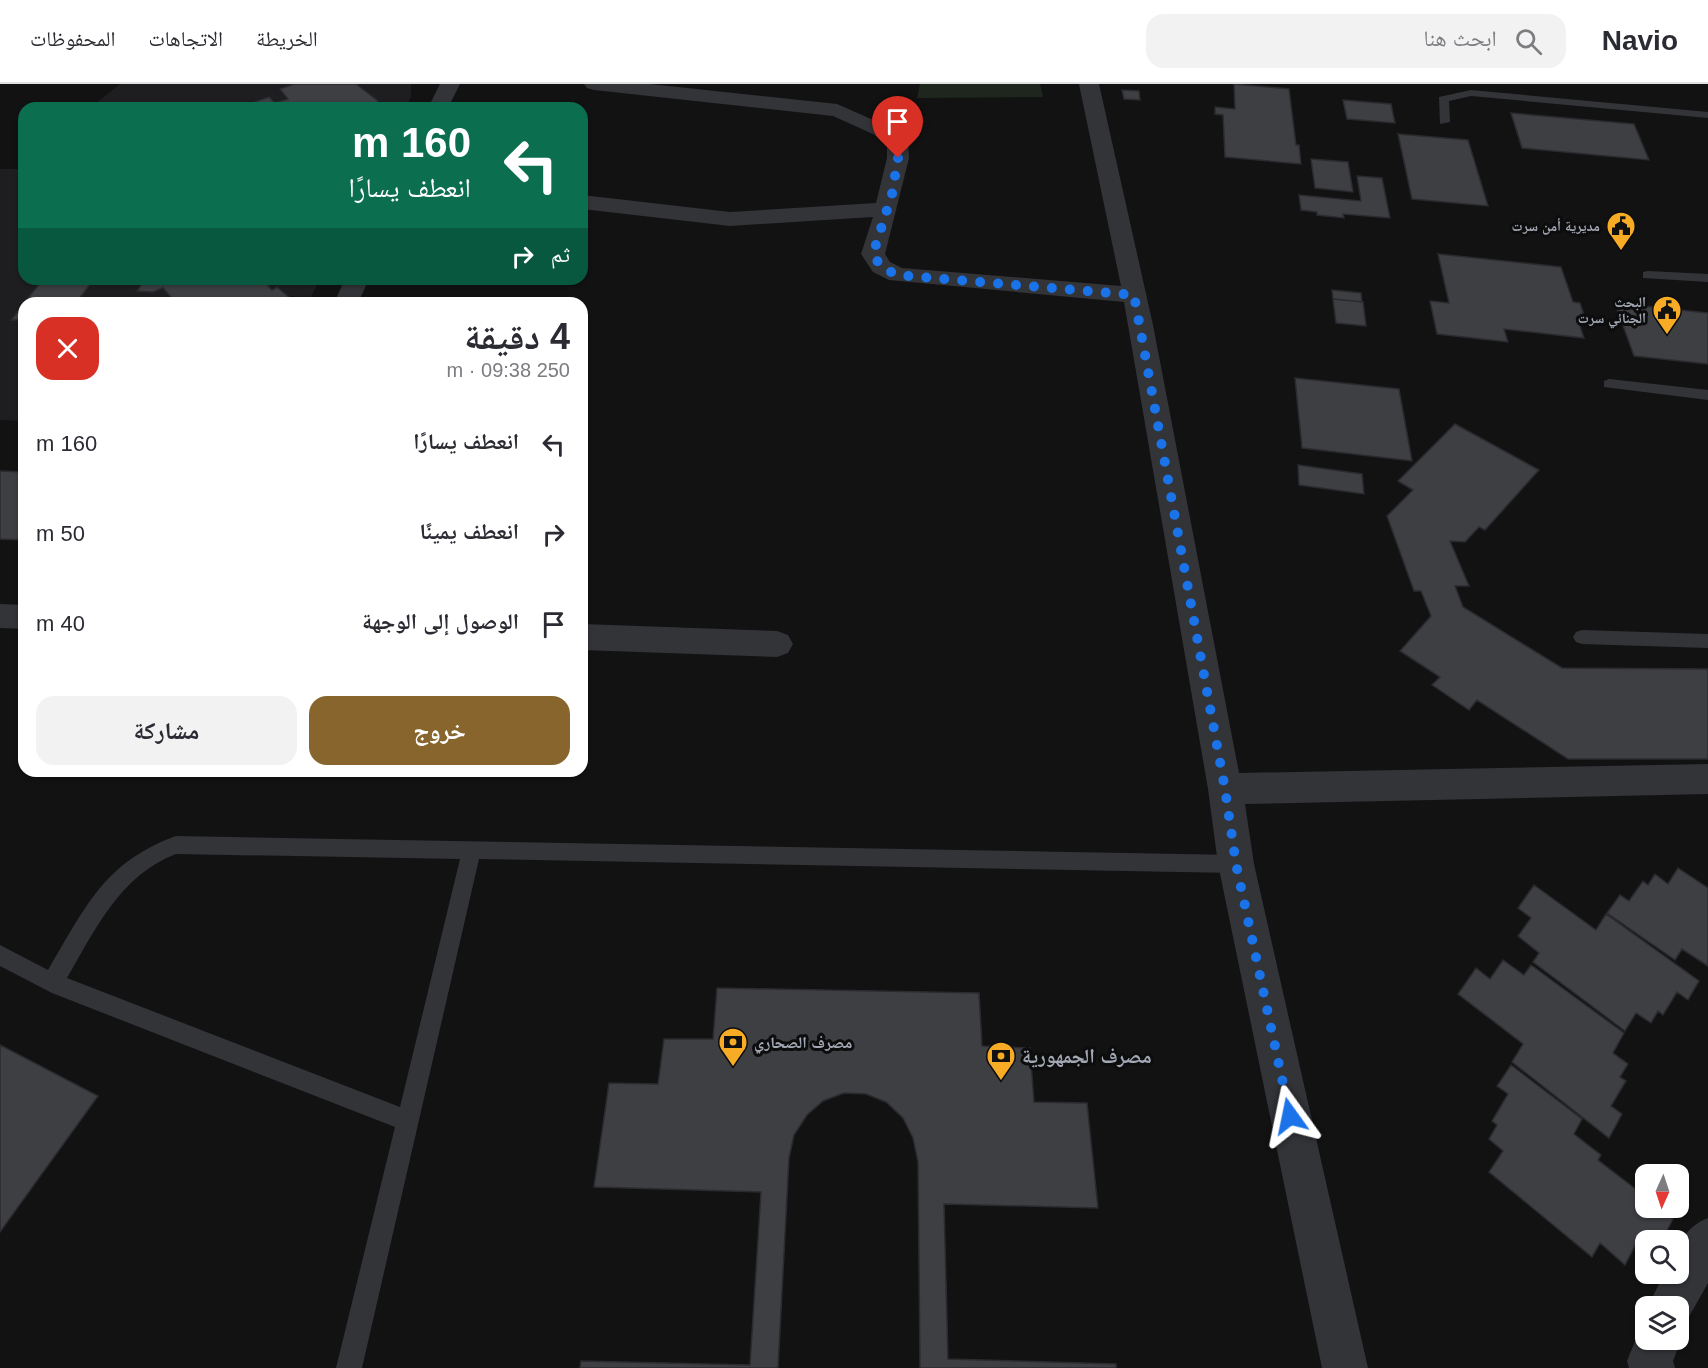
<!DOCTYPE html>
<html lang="ar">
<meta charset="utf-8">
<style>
:root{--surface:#fff;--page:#f2f2f3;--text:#2b2b33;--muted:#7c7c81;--line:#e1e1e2;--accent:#87652d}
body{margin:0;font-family:Helvetica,"Noto Naskh Arabic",sans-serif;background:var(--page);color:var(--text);direction:rtl;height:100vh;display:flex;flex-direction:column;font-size:22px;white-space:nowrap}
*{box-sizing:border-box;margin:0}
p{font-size:20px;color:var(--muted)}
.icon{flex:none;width:33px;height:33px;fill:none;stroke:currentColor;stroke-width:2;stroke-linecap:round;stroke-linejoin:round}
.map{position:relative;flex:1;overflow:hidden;direction:ltr}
.side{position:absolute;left:18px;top:213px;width:570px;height:480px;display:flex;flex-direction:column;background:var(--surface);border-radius:18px;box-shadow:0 2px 4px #0004;direction:rtl}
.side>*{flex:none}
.top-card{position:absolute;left:18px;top:18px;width:570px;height:183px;border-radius:18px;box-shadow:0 2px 4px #0004;direction:rtl;background:#0b6e4f;color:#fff;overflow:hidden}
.needle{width:39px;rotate:183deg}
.tools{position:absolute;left:1635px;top:1080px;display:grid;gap:12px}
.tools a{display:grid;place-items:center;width:54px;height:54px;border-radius:12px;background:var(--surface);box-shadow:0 2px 4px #0004;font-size:30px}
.pin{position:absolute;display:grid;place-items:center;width:51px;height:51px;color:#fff;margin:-62px -26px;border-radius:50% 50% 50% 0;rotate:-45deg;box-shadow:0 0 6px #0007}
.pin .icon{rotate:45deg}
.me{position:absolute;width:66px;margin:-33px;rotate:348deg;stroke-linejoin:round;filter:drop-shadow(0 0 4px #0008)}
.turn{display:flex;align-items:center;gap:21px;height:126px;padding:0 18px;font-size:27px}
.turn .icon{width:78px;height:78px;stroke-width:2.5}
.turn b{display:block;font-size:42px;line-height:51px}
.then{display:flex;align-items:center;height:57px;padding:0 18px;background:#0003;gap:12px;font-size:22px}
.round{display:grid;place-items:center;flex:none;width:63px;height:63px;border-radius:18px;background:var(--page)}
.headline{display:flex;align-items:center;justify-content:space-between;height:102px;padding:0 18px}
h1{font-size:36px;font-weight:800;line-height:45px}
.primary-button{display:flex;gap:12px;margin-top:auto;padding:12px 18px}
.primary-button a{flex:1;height:69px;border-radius:18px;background:var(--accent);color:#fff;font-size:24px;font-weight:800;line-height:69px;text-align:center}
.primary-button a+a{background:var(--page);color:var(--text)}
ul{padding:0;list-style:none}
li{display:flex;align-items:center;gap:18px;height:90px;padding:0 18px}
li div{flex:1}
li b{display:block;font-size:22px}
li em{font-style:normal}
header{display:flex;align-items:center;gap:36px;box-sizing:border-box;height:84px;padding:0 30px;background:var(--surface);border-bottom:2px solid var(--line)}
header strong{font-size:28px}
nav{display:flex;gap:33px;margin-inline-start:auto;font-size:21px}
.search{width:420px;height:54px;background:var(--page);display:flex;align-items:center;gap:15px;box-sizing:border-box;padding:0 21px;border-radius:18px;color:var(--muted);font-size:22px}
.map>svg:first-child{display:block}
</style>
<header>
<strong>Navio</strong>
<div class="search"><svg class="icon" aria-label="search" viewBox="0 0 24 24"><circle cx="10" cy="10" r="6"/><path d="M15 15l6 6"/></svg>ابحث هنا</div>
<nav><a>الخريطة</a><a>الاتجاهات</a><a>المحفوظات</a></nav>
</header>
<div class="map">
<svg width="1708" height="1284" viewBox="0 0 1708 1284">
<rect width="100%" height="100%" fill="#121213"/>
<!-- built -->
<path fill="#1e1e20" d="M120 0H411V13L406 24H90Z
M0 85H24V195H320L311 213 282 212 279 219H24V337L0 336Z"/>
<!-- green -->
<path fill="#1e261e" d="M920 0H1040L1043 13 917 14Z"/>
<!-- building -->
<path fill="#3d3f43" stroke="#2b2b2f" stroke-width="1.5" d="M294 0H356L378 17 374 24H238L269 13 275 19 288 15 280 5Z
M1234 0 1289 5 1296 61H1299L1301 80 1225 73 1223 31 1215 30V23L1235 25Z
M1122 6 1139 7 1140 16 1124 15Z
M1343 16 1391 20 1395 39 1347 35Z
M1511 29 1634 40 1649 76 1522 64Z
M1398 50 1468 56 1488 122 1412 115Z
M1311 75 1348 78 1353 108 1315 104Z
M1357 92 1382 94 1390 134 1343 130 1344 134 1317 131V128L1301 126 1299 111 1361 117Z
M1438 170 1561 183 1573 218 1580 219 1585 234 1577 233 1584 254 1504 245 1508 258 1437 250 1430 217 1449 219Z
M38 195H94L76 219H24L40 199Z
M145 195H277L268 202 272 206 277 203 290 214 280 219H176L163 204 153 208 137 207Z
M1332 206 1361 209 1362 218 1333 215Z
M1333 215 1363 218 1366 242 1336 239Z
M1615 219 1708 229V280L1634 272Z
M24 220V236H11Z
M1295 294 1399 305 1412 377 1302 364Z
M1455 340 1539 386 1485 446 1479 443 1465 458 1450 457 1469 502H1455L1463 523 1562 584 1708 585V675H1568L1477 616 1469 626 1432 601 1440 593 1400 567 1431 532 1421 507H1414L1387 432 1413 406 1398 397Z
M1298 381 1362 390 1364 410 1299 401Z
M0 387 24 388V456L0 455Z
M1678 784 1708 804V882L1682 865 1675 876 1607 829 1620 811 1629 817 1643 797 1648 801 1655 790 1668 800Z
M1534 801 1596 846 1606 830 1699 897 1688 916 1677 908 1663 931 1658 927 1651 939 1636 929 1625 947 1533 878 1539 869 1518 852 1531 834 1518 824Z
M1503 876 1524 891 1531 881 1624 949 1613 969 1628 980 1620 993 1626 997 1611 1022 1622 1030 1609 1054 1512 978 1523 960 1458 910 1476 884 1490 895Z
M717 904 979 909 982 962 1030 964 1034 1018 1087 1019 1098 1124 944 1120 948 1275 1116 1280V1284H920L918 1078 913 1054 903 1034 886 1018 866 1010 844 1009 823 1017 807 1031 794 1051 789 1074 778 1284H580L581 1277 750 1281 761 1108 594 1103 609 999 658 1000 664 955H713Z
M0 961 98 1012 0 1148Z
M1511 981 1582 1035 1574 1050 1601 1071 1598 1076 1646 1113V1124H1658L1673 1135 1662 1156H1646V1160L1639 1154 1625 1181 1600 1159 1592 1173 1489 1088 1503 1067 1489 1055 1497 1041 1492 1037 1508 1010 1497 1002Z"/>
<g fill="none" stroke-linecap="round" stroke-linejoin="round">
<!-- service -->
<path fill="#323438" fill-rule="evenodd" d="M1471 6 1708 28V34L1471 12 1449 17 1450 38 1440 40 1439 13Z
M1648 187 1708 190V198L1643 194V188Z
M1609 295 1708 306V316L1604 303V297Z
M1582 546 1708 550V564L1582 560 1576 558 1573 553 1576 548Z
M176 752 1236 771 1243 774 1246 780 1243 786 1236 789 479 775 362 1284H336L395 1043 52 909 0 882V861L48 886C85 824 104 778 176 752ZM176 770 460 775 400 1023 67 894C95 846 120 791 176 770Z"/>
<!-- minor -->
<path fill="#323438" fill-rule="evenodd" d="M440 0H460L448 24H428Z
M584 0H650L837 20 887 42 908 58 909 74 885 170 890 178 902 184 1121 202 1079 0H1099L1153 241 1239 689 1708 680V710L1245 720 1254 780 1368 1284H1322L1218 780 1208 705 1124 218 889 196 873 188 861 170 873 133 730 142 582 125V111L730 128 876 119 887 74V60L873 50 833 32 594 6 587 4Z
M345 195H369L358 219H334Z
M0 520 24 521V545L0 544Z
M582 540 777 547 788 551 793 560 788 569 777 573 582 566Z
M1708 1134V1199L1686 1238 1678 1241V1222H1648L1664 1190H1678C1678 1162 1681 1145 1708 1134Z
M1646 1238V1256H1678V1250L1681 1256 1673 1277 1675 1284H1629L1627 1277 1642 1240Z"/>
</g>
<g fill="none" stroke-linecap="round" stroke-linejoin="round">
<!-- route -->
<path stroke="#1a73e8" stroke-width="10" stroke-dasharray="0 18" d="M898 74 892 110 873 170 881 183 897 191 1134 211 1225 705 1236 780 1290 1032"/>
</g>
<!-- icons -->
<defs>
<g id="civic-pin" transform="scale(1.5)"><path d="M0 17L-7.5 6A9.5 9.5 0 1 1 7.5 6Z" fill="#f8ac25" stroke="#0d0d0e"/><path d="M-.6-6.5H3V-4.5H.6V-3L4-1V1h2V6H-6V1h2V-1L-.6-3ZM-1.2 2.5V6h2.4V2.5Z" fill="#111"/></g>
<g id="bank-pin" transform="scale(1.5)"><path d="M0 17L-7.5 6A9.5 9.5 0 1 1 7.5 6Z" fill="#f8ac25" stroke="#0d0d0e"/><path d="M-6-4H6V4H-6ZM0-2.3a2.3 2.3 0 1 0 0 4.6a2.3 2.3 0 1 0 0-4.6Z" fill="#111"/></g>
</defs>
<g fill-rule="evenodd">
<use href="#civic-pin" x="1621" y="142"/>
<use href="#civic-pin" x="1667" y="226"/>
<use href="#bank-pin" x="733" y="958"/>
<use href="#bank-pin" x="1001" y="972"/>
</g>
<g text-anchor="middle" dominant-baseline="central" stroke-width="6" stroke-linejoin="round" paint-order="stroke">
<!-- far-poi labels -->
<g font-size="14" font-weight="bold" fill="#a2a8b4" stroke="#0d0d0e" text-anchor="end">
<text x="1600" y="142">مديرية أمن سرت</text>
<text x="1646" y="218">البحث<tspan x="1646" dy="16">الجنائي سرت</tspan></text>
</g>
<!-- poi labels -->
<g font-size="16" font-weight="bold" fill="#a2a8b4" stroke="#0d0d0e" text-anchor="start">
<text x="754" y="958">مصرف الصحاري</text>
</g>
<!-- near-poi labels -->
<g font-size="20" font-weight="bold" fill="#a2a8b4" stroke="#0d0d0e" text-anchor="start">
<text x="1022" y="972">مصرف الجمهورية</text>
</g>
</g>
</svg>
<div class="tools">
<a><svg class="needle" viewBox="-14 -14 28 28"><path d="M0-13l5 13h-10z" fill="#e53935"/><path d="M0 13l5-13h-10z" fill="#7c7c81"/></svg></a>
<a><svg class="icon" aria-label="search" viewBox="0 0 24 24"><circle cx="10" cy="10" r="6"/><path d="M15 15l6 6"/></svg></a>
<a><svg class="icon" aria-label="layers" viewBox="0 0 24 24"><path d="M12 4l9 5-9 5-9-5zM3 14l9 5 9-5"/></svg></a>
</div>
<div class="pin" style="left:898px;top:74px;background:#d93025"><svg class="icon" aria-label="arrive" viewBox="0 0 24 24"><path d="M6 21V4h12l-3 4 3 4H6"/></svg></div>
<svg class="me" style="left:1290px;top:1032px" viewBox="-20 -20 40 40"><path d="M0-17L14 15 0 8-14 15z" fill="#1a73e8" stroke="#fff" stroke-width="4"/></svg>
<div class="top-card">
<div class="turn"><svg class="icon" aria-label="left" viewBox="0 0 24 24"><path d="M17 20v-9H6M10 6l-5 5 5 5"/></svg><div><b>160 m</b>انعطف يسارًا</div></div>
<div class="then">ثم<svg class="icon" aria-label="right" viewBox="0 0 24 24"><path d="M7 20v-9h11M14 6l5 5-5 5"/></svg></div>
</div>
<section class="side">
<div class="headline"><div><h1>4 دقيقة</h1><p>250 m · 09:38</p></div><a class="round" style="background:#d93025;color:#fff"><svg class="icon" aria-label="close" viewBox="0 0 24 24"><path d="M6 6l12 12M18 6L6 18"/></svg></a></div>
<ul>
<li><svg class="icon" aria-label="left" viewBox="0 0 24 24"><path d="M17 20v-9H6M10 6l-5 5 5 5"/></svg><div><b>انعطف يسارًا</b></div><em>160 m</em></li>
<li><svg class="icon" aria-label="right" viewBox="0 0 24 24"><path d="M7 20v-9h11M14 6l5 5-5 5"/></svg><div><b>انعطف يمينًا</b></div><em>50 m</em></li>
<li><svg class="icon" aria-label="arrive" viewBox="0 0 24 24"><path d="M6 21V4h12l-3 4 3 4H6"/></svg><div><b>الوصول إلى الوجهة</b></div><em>40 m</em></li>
</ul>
<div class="primary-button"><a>خروج</a><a>مشاركة</a></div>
</section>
</div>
